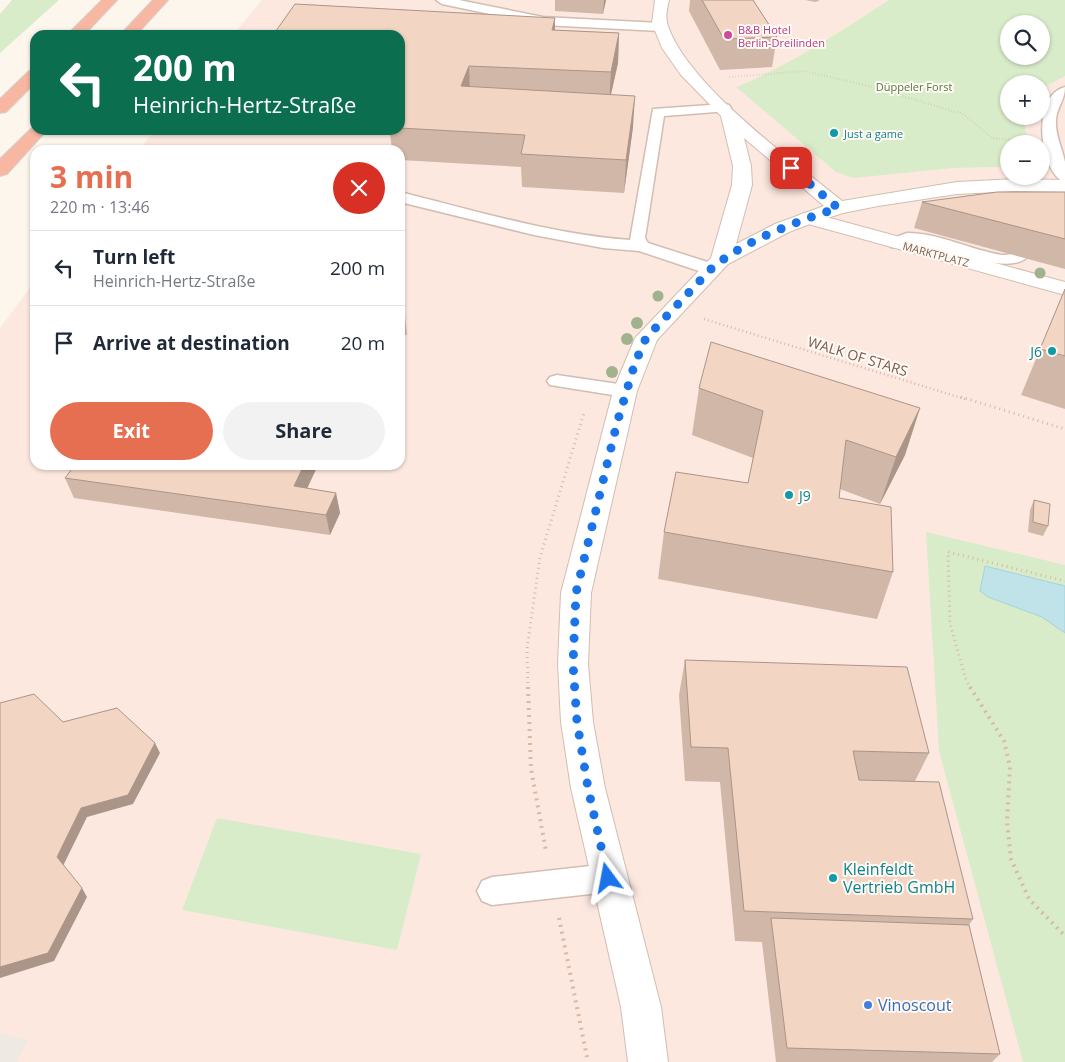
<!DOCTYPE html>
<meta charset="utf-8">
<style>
:root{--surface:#fff;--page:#f2f2f3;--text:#1f2937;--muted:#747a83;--line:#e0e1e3;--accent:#e76f51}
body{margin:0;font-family:"Open Sans",sans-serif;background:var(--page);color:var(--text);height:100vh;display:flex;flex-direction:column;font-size:19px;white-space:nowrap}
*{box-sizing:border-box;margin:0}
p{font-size:16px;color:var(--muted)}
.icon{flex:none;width:28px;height:28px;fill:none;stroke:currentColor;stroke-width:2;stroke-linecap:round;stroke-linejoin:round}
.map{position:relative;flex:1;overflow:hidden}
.side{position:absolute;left:30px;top:145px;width:375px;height:325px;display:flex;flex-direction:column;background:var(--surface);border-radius:15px;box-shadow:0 1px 4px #0004}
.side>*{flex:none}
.top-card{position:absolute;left:30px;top:30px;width:375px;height:105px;border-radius:15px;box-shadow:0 1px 4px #0004;background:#0b6e4f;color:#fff;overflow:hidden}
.controls{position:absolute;left:1000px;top:15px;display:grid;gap:10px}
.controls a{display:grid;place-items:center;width:50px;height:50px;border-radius:50%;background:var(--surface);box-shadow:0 1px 4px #0004;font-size:25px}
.pin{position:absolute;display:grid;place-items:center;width:42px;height:42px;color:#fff;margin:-21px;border-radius:10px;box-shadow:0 2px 8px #0006}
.me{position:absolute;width:55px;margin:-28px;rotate:347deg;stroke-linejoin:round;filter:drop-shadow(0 0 4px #0008)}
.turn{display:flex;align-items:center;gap:18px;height:105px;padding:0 20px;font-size:22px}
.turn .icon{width:65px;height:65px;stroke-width:2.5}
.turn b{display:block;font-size:35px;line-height:42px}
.round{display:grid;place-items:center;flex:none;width:52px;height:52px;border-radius:26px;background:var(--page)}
.headline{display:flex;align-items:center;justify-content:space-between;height:85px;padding:0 20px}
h1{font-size:30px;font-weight:700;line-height:38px;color:var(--accent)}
.cta{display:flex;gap:10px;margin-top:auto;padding:10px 20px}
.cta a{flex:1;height:58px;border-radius:30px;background:var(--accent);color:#fff;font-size:20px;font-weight:700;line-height:58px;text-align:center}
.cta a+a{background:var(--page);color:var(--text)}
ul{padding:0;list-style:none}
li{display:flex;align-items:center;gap:15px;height:75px;padding:0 20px;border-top:1px solid var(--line)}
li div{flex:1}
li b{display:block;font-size:19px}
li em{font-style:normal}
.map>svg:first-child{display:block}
</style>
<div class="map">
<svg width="1065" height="1062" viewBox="0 0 1065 1062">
<rect width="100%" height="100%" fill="#fdf6ec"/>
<!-- commercial -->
<path fill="#fde8e0" d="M262 0H889L802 56 768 74 736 87 952 168 1009 167V176H1041V144H1029L1025 129 1027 116H1041V89L1065 76V1062H0V328L35 281V465H400V150H139L155 130H400V35H233Z"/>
<!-- industrial -->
<path fill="#efe9e4" d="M0 1033 28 1040 17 1062H0Z"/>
<!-- green -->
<path fill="#d8ecc9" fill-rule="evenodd" d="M12 0H59L0 53V14Z
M889 0H1065V76L1041 89V84H1009V116H1027L1025 129 1029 144H1009V167L952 168 854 178 836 172 736 87C791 65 839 32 889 0ZM1009 24H1041V56H1009Z
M926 532 1065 565V1062H1023L939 751Z
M217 818 421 854 397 950 182 910Z"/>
<!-- water -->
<path fill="#bfe3e8" stroke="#a5d3da" d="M985 566 1065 586V633L1042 617 988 597 980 591Z"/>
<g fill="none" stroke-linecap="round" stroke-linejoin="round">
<!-- service casing -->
<g stroke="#d1beb0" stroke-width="3">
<path id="service" d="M436 0H459L543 17 660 23 666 27 660 31 543 25 442 4Z
M1065 87C1065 101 1057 106 1056 120 1055 135 1062 147 1065 162 1065 168 1065 175 1065 182 1041 176 1029 96 1065 87Z
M724 104 729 105 731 108 729 111 664 116 645 238 648 243 717 265 720 269 717 273H705L639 251 603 248 534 235 400 202V192C476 211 552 234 630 240L653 109Z
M907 233C940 233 970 250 1002 255 1011 256 1016 250 1025 252L1028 256C1013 277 943 249 921 243 911 243 901 249 891 247L889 243 891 239Z
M557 375 625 385 632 387 635 391 632 395 625 397 550 385 547 381 550 377Z
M608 864 618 868 623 878 618 888 608 892 492 905 482 901 477 891 482 881 492 877Z"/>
</g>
<!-- minor casing -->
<g stroke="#d1beb0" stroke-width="2">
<path id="minor" d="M808 212 1065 282V295L801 222 798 218 801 214Z"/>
</g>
<!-- tertiary casing -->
<g stroke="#d1beb0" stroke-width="2">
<path id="tertiary" d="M655 0H669C667 8 665 18 668 26 688 85 793 161 842 201L957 182 1016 179 1065 180V192L1016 191 957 194 878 206 843 213 815 222 789 232 728 264 657 340 637 391 591 593 588 664 593 722 605 788 661 1007 668 1062H628L621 1007 571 788 561 722 558 664 561 593 613 391 635 338 711 258 732 185 733 166 721 116 681 75 662 48 652 23ZM744 138 824 206 775 224 736 244 752 185 751 166Z"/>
</g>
<!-- motorway casing -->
<g stroke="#dad1cd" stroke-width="2">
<path id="motorway" d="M102 0H117L84 35H67Z
M153 0H168L136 35H120Z
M35 69V83L6 112 0 113V99L29 71Z
M35 125V130H47L7 174 0 176V159Z"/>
</g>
<!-- path-far3 -->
<path stroke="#d9b8a5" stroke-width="2" stroke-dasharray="0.5 2.5" stroke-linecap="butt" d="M729 77 805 71 868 86 963 114 992 138 1013 140 1018 144"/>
<!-- path-far2 -->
<path stroke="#d9b8a5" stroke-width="2.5" stroke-dasharray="1 3" stroke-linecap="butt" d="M704 319 965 399"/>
<!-- path-far1 -->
<path stroke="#d9b8a5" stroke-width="3" stroke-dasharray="1 4" stroke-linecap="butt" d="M961 397 1065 429
M528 688 527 649 540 557 584 413
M971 688 966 680 950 623 948 552 1065 581"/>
<!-- path -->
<path stroke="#d9b8a5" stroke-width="4" stroke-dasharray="2 5" stroke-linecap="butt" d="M528 687 531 769 546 851
M970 687 1004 741 1010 767 1007 822 1011 859 1029 899 1065 936
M559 918 588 1062"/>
<!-- service -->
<use href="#service" fill="#fff" fill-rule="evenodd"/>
<!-- minor -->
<use href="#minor" fill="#fff" fill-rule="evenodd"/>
<!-- tertiary -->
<use href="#tertiary" fill="#fff" fill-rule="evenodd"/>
<!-- motorway -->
<use href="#motorway" fill="#f7b7a3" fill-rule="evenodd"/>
</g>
<!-- trees -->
<g fill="#a0b28e">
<circle cx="1040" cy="273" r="5.5"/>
<circle cx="658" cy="296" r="5.5"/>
<circle cx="637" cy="323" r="6"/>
<circle cx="627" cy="339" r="6"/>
<circle cx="612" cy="372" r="6"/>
</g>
<!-- wall -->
<path fill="#d1b7a8" d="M555 0H606L603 14 555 11Z
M690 0H753L777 37 772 67 720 70 689 11Z
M805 0H820L816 2Z
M555 30 619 33 618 63 611 94 633 127 624 193 522 187 521 167 400 160V150H392L390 133 332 130H400V35Z
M1065 192V269L914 228 922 202Z
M1065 289V409L1021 395Z
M400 312 405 316 407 335 401 334 404 365 400 375Z
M699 388 920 408 905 455 880 504 840 489 839 498 893 572 877 619 658 579 664 532 748 483 753 458 692 435Z
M75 465H318L307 488 336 493 340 513 330 535 74 498 65 478Z
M1034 500 1048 526 1043 536 1028 532 1030 510Z
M685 660 929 753 915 781 973 919 969 925 1000 1054 992 1062H776L762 942 735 941 720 782 685 781 679 695Z"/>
<!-- shaded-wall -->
<path fill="#aa9588" d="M604 0H606L603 14Z
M555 18V47L552 30Z
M619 33 618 63 609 103 611 72Z
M469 66 470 96 461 86Z
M635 96 633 127 624 193 626 160Z
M400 326 404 365 400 375Z
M920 408 905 455 880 504 896 457Z
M304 465H318L299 506 294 486Z
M336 493 340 513 330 535 326 515Z
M155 743 160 753 133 804 87 817 63 866 57 857 81 808Z
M82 888 87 897 54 961 0 978V967Z"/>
<!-- building -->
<path fill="#f3d5c3" stroke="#aa9588" d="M702 0H753L777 37 724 39Z
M295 4 555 18 552 30 619 33 611 72 469 66 461 86 635 96 626 160 521 154 525 135 400 128V35H273Z
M997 192H1065V239L922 202Z
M1065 289V356L1040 349Z
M400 326 402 346 400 350Z
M711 342 920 408 896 457 846 440 839 498 891 507 893 572 664 532 676 472 748 483 763 411 699 388Z
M75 465H304L294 486 336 493 326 515 65 478Z
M1034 500 1050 504 1048 526 1033 522Z
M685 660 907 667 929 753 853 751 859 780 939 782 973 919 744 911 728 748 691 747Z
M34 694 63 722 117 708 155 743 128 795 81 808 57 857 82 888 48 953 0 967V703Z
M771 918 969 925 1000 1054 787 1048Z"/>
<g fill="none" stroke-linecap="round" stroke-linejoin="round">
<!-- route -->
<path stroke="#1a73e8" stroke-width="9" stroke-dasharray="0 16.2" d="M608 878 588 788 577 722 573 664 576 593 617 423 635 363 646 338 711 269C743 241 798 221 838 208L791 168"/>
</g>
<!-- markers -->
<circle fill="#d1479c" stroke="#fffaf3" stroke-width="2" cx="728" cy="35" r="5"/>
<g fill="#0f9aa8" stroke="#fffaf3" stroke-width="2">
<circle cx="834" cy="133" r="5"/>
<circle cx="1052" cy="351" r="5"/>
<circle cx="789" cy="495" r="5"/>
<circle cx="833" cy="878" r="5"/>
</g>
<circle fill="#3f7fe0" stroke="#fffaf3" stroke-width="2" cx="868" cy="1005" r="5"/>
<g text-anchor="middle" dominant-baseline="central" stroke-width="4" stroke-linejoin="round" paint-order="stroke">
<!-- far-hotel labels -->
<g font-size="11" fill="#b23c85" stroke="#fffaf3" text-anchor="start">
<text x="738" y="29">B&amp;B Hotel<tspan x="738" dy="13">Berlin-Dreilinden</tspan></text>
</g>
<!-- far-park labels -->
<g font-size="11" fill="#537a41" stroke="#fffaf3">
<text x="914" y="86">Düppeler Forst</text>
</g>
<!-- far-culture labels -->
<g font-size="11" fill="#0d838f" stroke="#fffaf3" text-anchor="start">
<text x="844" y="133">Just a game</text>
</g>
<!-- far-street labels -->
<g font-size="11" fill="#7a5c4d" stroke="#fffaf3">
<text transform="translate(936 254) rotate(15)">MARKTPLATZ</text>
</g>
<!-- culture labels -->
<g font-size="14" fill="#0d838f" stroke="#fffaf3" text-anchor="end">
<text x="1042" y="351">J6</text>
<text x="799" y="495" text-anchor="start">J9</text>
</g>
<!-- street labels -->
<g font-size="14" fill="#7a5c4d" stroke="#fffaf3">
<text transform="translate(858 356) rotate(17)">WALK OF STARS</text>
</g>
<!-- near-culture labels -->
<g font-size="16" fill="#0d838f" stroke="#fffaf3" text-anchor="start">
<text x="843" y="869">Kleinfeldt<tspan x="843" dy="18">Vertrieb GmbH</tspan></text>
</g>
<!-- near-shop labels -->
<g font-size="16" fill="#366cbe" stroke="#fffaf3" text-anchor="start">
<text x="878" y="1005">Vinoscout</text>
</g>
</g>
</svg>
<div class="controls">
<a><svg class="icon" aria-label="search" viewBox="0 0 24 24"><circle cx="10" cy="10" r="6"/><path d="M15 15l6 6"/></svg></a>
<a>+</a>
<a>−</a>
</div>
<div class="pin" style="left:791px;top:168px;background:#d93025"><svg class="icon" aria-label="arrive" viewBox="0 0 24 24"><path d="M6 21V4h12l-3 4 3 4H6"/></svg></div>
<svg class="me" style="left:608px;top:878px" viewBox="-20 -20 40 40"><path d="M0-17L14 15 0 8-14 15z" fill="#1a73e8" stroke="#fff" stroke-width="4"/></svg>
<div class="top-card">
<div class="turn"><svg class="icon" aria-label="left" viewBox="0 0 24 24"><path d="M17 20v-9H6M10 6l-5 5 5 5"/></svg><div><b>200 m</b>Heinrich-Hertz-Straße</div></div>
</div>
<section class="side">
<div class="headline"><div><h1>3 min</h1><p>220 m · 13:46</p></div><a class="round" style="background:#d93025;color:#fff"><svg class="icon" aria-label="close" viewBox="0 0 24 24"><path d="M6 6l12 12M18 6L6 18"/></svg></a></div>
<ul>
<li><svg class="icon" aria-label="left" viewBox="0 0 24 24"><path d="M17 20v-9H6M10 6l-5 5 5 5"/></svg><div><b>Turn left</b><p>Heinrich-Hertz-Straße</p></div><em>200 m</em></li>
<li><svg class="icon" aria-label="arrive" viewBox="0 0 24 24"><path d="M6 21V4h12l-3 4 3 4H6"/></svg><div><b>Arrive at destination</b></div><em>20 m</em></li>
</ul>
<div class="cta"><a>Exit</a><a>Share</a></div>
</section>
</div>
